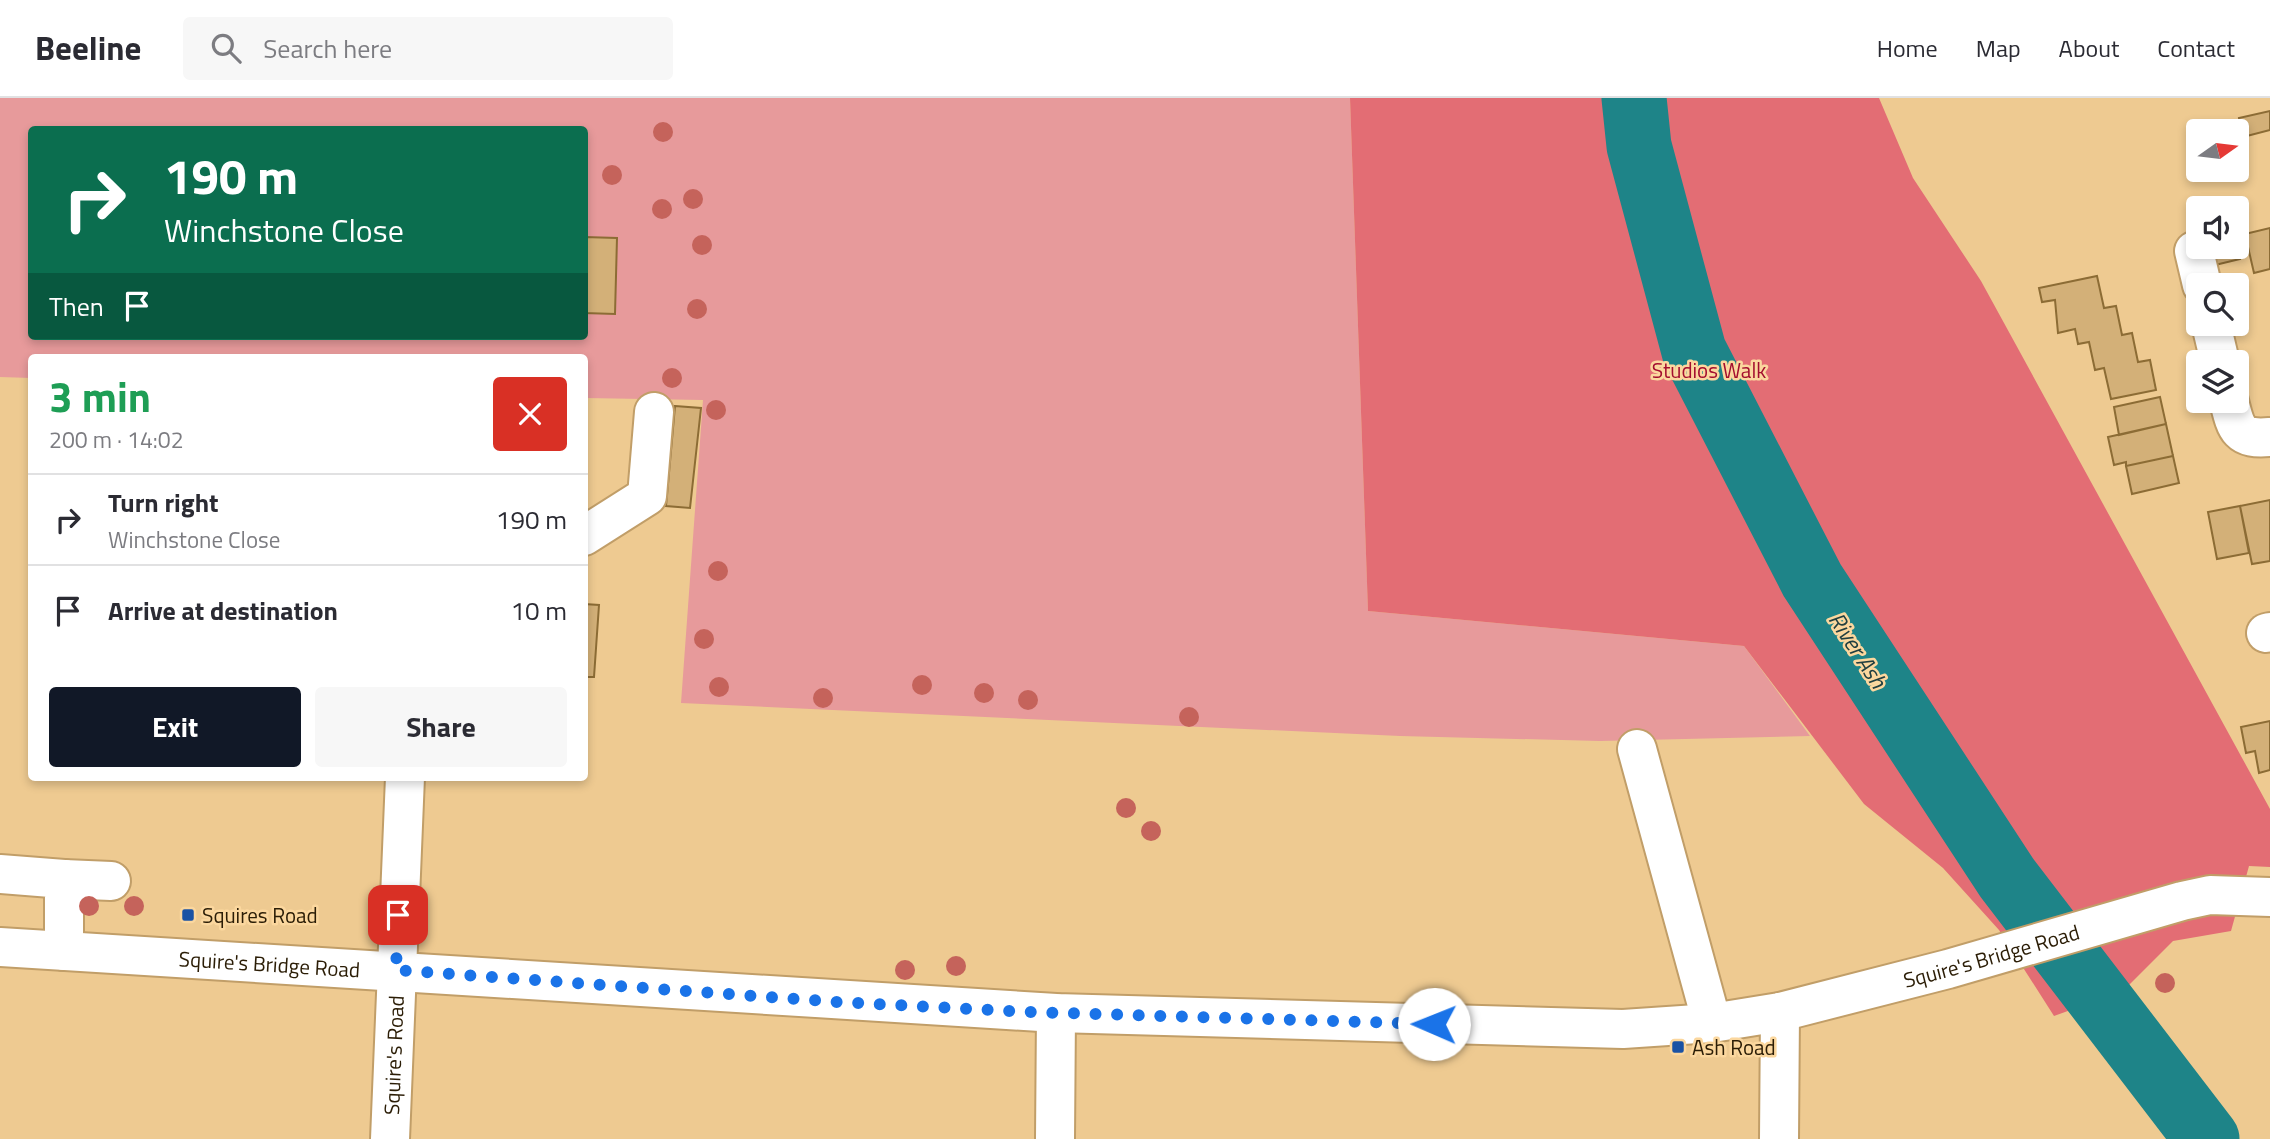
<!DOCTYPE html>
<meta charset="utf-8">
<style>
:root{--surface:#fff;--page:#f7f7f7;--text:#2b2b33;--muted:#7c7c81;--line:#e1e1e2;--accent:#111827}
body{margin:0;font-family:"Titillium Web",sans-serif;background:var(--page);color:var(--text);height:100vh;display:flex;flex-direction:column;font-size:26px;white-space:nowrap}
*{box-sizing:border-box;margin:0}
p{font-size:23px;color:var(--muted)}
.icon{flex:none;width:38px;height:38px;fill:none;stroke:currentColor;stroke-width:2;stroke-linecap:round;stroke-linejoin:round}
.map{position:relative;flex:1;overflow:hidden}
.details{position:absolute;left:28px;top:256px;width:560px;height:427px;display:flex;flex-direction:column;background:var(--surface);border-radius:7px;box-shadow:0 4px 10px #0003}
.details>*{flex:none}
.top-card{position:absolute;left:28px;top:28px;width:560px;height:214px;border-radius:7px;box-shadow:0 4px 10px #0003;background:#0b6e4f;color:#fff;overflow:hidden}
.needle{width:46px;rotate:76deg}
.fabs{position:absolute;left:2186px;top:21px;display:grid;gap:14px}
.fabs a{display:grid;place-items:center;width:63px;height:63px;border-radius:7px;background:var(--surface);box-shadow:0 4px 10px #0003;font-size:35px}
.pin{position:absolute;display:grid;place-items:center;width:60px;height:60px;color:#fff;margin:-30px;border-radius:14px;box-shadow:0 4px 10px #0006}
.me{position:absolute;width:77px;margin:-38px;rotate:271deg;stroke-linejoin:round;filter:drop-shadow(0 0 5px #0008)}
.turn{display:flex;align-items:center;gap:24px;height:147px;padding:0 21px;font-size:32px}
.turn .icon{width:91px;height:91px;stroke-width:2.5}
.turn b{display:block;font-size:49px;line-height:60px}
.then{display:flex;align-items:center;height:66px;padding:0 21px;background:#0003;gap:14px;font-size:26px}
.round{display:grid;place-items:center;flex:none;width:74px;height:74px;border-radius:7px;background:var(--page)}
.overview{display:flex;align-items:center;justify-content:space-between;height:119px;padding:0 21px}
h1{font-size:42px;font-weight:700;line-height:52px;color:#1e9e55}
.action{display:flex;gap:14px;margin-top:auto;padding:14px 21px}
.action a{flex:1;height:80px;border-radius:7px;background:var(--accent);color:#fff;font-size:28px;font-weight:700;line-height:80px;text-align:center}
.action a+a{background:var(--page);color:var(--text)}
ul{padding:0;list-style:none}
li{display:flex;align-items:center;gap:21px;height:91px;padding:0 21px;border-top:2px solid var(--line)}
li div{flex:1}
li b{display:block;font-size:26px}
li em{font-style:normal}
header{display:flex;align-items:center;gap:42px;box-sizing:border-box;height:98px;padding:0 35px;background:var(--surface);border-bottom:2px solid var(--line)}
header strong{font-size:33px}
nav{display:flex;gap:38px;margin-inline-start:auto;font-size:24px}
.search{width:490px;height:63px;background:var(--page);display:flex;align-items:center;gap:18px;box-sizing:border-box;padding:0 24px;border-radius:7px;color:var(--muted);font-size:26px}
.map>svg:first-child{display:block}
</style>
<header>
<strong>Beeline</strong>
<div class="search"><svg class="icon" aria-label="search" viewBox="0 0 24 24"><circle cx="10" cy="10" r="6"/><path d="M15 15l6 6"/></svg>Search here</div>
<nav><a>Home</a><a>Map</a><a>About</a><a>Contact</a></nav>
</header>
<div class="map">
<svg width="2270" height="1041" viewBox="0 0 2270 1041">
<rect width="100%" height="100%" fill="#eeca91"/>
<!-- green -->
<path fill="#e79a9b" fill-rule="evenodd" d="M0 0H1350L1368 513 1744 548 1810 638 1600 643 1400 638 681 605 703 302 585 300 584 259H32L31 280 0 279ZM32 32H584V238H32Z"/>
<!-- forest -->
<path fill="#e36d74" d="M1350 0H1879L1913 80 1981 183 2270 711V769L2249 768 2231 833 2173 843 2123 893 2054 918 1999 832 1943 770 1864 706 1744 548 1368 513Z"/>
<g fill="none" stroke-linecap="round" stroke-linejoin="round">
<!-- river -->
<path stroke="#1e8488" stroke-width="65" d="M1634 0 1639 48 1694 253 1812 482 2007 780 2207 1041"/>
</g>
<!-- building -->
<path fill="#d3b078" stroke="#8c6c35" stroke-width="2" d="M2270 13V32L2243 39 2239 20Z
M2270 130V171L2254 175 2245 136Z
M584 139 617 140 615 216 584 215Z
M2236 144 2240 161 2215 167 2211 149H2236Z
M2097 178 2104 210 2116 208 2122 237 2132 235 2138 264 2150 262 2156 292 2111 301 2104 270 2095 272 2089 244 2078 246 2075 231 2058 235 2055 202 2042 204 2039 190Z
M2160 299 2166 326 2119 337 2114 309Z
M675 308 701 310 690 410 666 408Z
M2166 326 2173 358 2126 368V364L2114 367 2108 339Z
M2173 358 2179 385 2132 396 2126 368Z
M2270 402V463L2252 466 2240 408Z
M2240 408 2249 455 2217 461 2208 414Z
M584 506 599 507 594 579H584Z
M2270 623V672L2259 675 2255 653 2246 655 2241 629Z"/>
<g fill="none" stroke-linecap="round" stroke-linejoin="round">
<!-- minor casing -->
<g stroke="#c19e68" stroke-width="42">
<g id="minor">
<path d="M2194 153 2202 187"/>
<path d="M2211 226 2220 264"/>
<path d="M2229 303C2236 331 2238 342 2270 339"/>
<path d="M584 438 647 398 654 314"/>
<path d="M2266 535 2270 534"/>
<path d="M1637 651 1712 925"/>
<path d="M0 776 64 781V853"/>
<path d="M64 781 111 783"/>
<path id="s1" d="M0 849 1056 915 1623 931 1712 925 1780 914 1948 871 2182 803 2210 797 2270 799"/>
<path id="s2" d="M390 1041 405 679"/>
<path d="M1055 1041 1056 915"/>
<path d="M1779 1041 1780 914"/>
</g>
</g>
<!-- minor -->
<use href="#minor" stroke="#fff" stroke-width="38"/>
</g>
<!-- trees -->
<g fill="#c5635b">
<circle cx="663" cy="34" r="10"/>
<circle cx="612" cy="77" r="10"/>
<circle cx="693" cy="101" r="10"/>
<circle cx="662" cy="111" r="10"/>
<circle cx="702" cy="147" r="10"/>
<circle cx="697" cy="211" r="10"/>
<circle cx="672" cy="280" r="10"/>
<circle cx="716" cy="312" r="10"/>
<circle cx="718" cy="473" r="10"/>
<circle cx="704" cy="541" r="10"/>
<circle cx="922" cy="587" r="10"/>
<circle cx="719" cy="589" r="10"/>
<circle cx="984" cy="595" r="10"/>
<circle cx="823" cy="600" r="10"/>
<circle cx="1028" cy="602" r="10"/>
<circle cx="1189" cy="619" r="10"/>
<circle cx="1126" cy="710" r="10"/>
<circle cx="1151" cy="733" r="10"/>
<circle cx="89" cy="808" r="10"/>
<circle cx="134" cy="808" r="10"/>
<circle cx="956" cy="868" r="10"/>
<circle cx="905" cy="872" r="10"/>
<circle cx="2165" cy="885" r="10"/>
</g>
<g fill="none" stroke-linecap="round" stroke-linejoin="round">
<!-- route -->
<path stroke="#1a73e8" stroke-width="12" stroke-dasharray="0 21.6" d="M398 817 396 872 838 904 1029 914 1434 926"/>
</g>
<!-- markers -->
<g fill="#1a52a4" stroke="#fbd79e" stroke-width="2.5">
<rect x="181" y="810" width="14" height="14" rx="3.5"/>
<rect x="1671" y="942" width="14" height="14" rx="3.5"/>
</g>
<g text-anchor="middle" dominant-baseline="central" stroke-width="5" stroke-linejoin="round" paint-order="stroke">
<!-- park labels -->
<g font-size="21" fill="#a30e2f" stroke="#fbd79e">
<text x="1709" y="272">Studios Walk</text>
</g>
<!-- poi labels -->
<g font-size="21" fill="#2b1d06" stroke="#fbd79e" text-anchor="start">
<text x="202" y="817">Squires Road</text>
<text x="1692" y="949">Ash Road</text>
</g>
<!-- street labels -->
<g font-size="21" fill="#2b1d06" stroke="#fbd79e">
<text stroke="none"><textPath href="#s1" startOffset="2002">Squire's Bridge Road</textPath></text>
<text stroke="none"><textPath href="#s1" startOffset="270">Squire's Bridge Road</textPath></text>
<text stroke="none"><textPath href="#s2" startOffset="84">Squire's Road</textPath></text>
</g>
<!-- water labels -->
<g font-size="23" font-style="italic" fill="#213f40" stroke="#fbd79e">
<text transform="translate(1858 552) rotate(57)">River Ash</text>
</g>
</g>
</svg>
<div class="fabs">
<a><svg class="needle" viewBox="-14 -14 28 28"><path d="M0-13l5 13h-10z" fill="#e53935"/><path d="M0 13l5-13h-10z" fill="#7c7c81"/></svg></a>
<a><svg class="icon" aria-label="sound" viewBox="0 0 24 24"><path d="M4 9h4l5-4v14l-5-4H4zM17 9q2 3 0 6"/></svg></a>
<a><svg class="icon" aria-label="search" viewBox="0 0 24 24"><circle cx="10" cy="10" r="6"/><path d="M15 15l6 6"/></svg></a>
<a><svg class="icon" aria-label="layers" viewBox="0 0 24 24"><path d="M12 4l9 5-9 5-9-5zM3 14l9 5 9-5"/></svg></a>
</div>
<div class="pin" style="left:398px;top:817px;background:#d93025"><svg class="icon" aria-label="arrive" viewBox="0 0 24 24"><path d="M6 21V4h12l-3 4 3 4H6"/></svg></div>
<svg class="me" style="left:1434px;top:926px" viewBox="-20 -20 40 40"><circle r="19" fill="#fff"/><path d="M0-13L10 11 0 6-10 11z" fill="#1a73e8"/></svg>
<div class="top-card">
<div class="turn"><svg class="icon" aria-label="right" viewBox="0 0 24 24"><path d="M7 20v-9h11M14 6l5 5-5 5"/></svg><div><b>190 m</b>Winchstone Close</div></div>
<div class="then">Then<svg class="icon" aria-label="arrive" viewBox="0 0 24 24"><path d="M6 21V4h12l-3 4 3 4H6"/></svg></div>
</div>
<section class="details">
<div class="overview"><div><h1>3 min</h1><p>200 m · 14:02</p></div><a class="round" style="background:#d93025;color:#fff"><svg class="icon" aria-label="close" viewBox="0 0 24 24"><path d="M6 6l12 12M18 6L6 18"/></svg></a></div>
<ul>
<li><svg class="icon" aria-label="right" viewBox="0 0 24 24"><path d="M7 20v-9h11M14 6l5 5-5 5"/></svg><div><b>Turn right</b><p>Winchstone Close</p></div><em>190 m</em></li>
<li><svg class="icon" aria-label="arrive" viewBox="0 0 24 24"><path d="M6 21V4h12l-3 4 3 4H6"/></svg><div><b>Arrive at destination</b></div><em>10 m</em></li>
</ul>
<div class="action"><a>Exit</a><a>Share</a></div>
</section>
</div>
